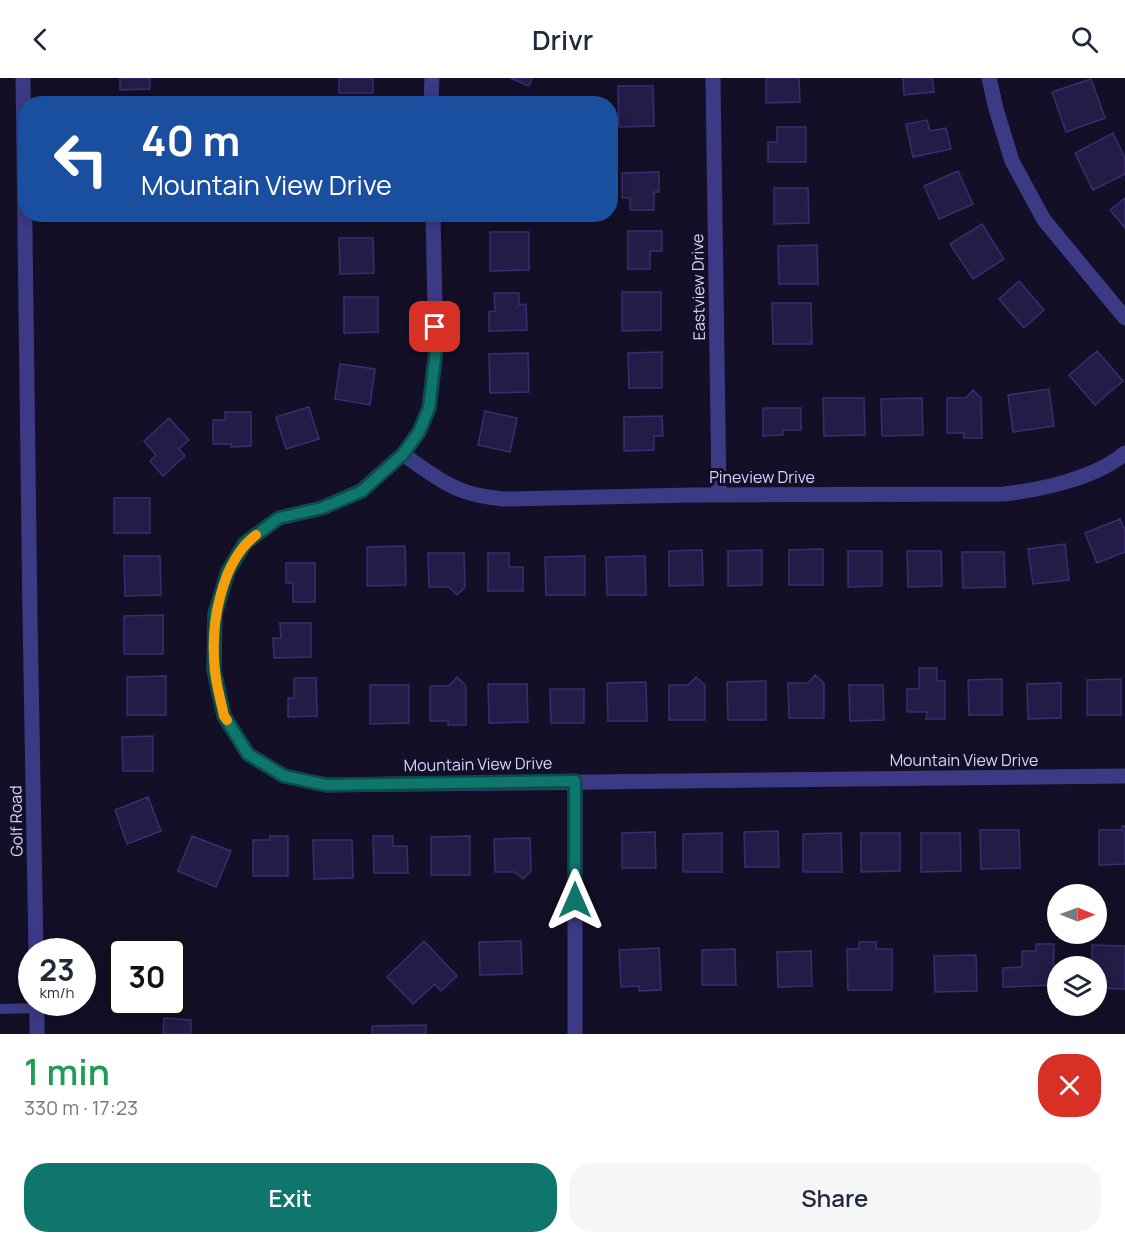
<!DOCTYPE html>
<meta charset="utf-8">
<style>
:root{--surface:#fff;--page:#f6f6f7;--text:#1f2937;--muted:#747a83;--accent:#0f766e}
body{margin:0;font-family:Manrope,sans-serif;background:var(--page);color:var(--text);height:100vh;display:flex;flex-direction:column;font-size:22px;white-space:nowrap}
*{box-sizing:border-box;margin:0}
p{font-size:20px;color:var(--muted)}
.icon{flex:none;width:33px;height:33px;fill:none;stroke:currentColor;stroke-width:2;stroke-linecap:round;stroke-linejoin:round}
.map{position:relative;height:956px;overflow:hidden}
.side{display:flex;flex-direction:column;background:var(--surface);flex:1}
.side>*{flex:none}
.guide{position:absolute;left:18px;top:18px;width:600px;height:126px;border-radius:24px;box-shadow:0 3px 15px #0003;background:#1a4fa0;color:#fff;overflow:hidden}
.needle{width:39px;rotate:91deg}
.buttons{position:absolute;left:1047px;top:806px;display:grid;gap:12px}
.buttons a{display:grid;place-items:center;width:60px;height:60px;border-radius:50%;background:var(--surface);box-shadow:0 3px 15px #0003;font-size:30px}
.speed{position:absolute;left:18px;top:860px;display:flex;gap:12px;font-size:30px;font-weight:700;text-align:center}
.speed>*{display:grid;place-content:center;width:78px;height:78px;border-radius:50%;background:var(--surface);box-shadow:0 3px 15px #0003;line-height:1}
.speed small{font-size:15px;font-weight:400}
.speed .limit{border:3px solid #111;border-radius:9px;background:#fff;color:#111}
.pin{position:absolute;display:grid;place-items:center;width:51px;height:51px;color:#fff;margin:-26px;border-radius:12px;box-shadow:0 3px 9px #0006}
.me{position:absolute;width:66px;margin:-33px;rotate:0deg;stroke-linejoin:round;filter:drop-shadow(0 0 4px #0008)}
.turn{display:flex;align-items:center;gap:21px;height:126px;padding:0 24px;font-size:27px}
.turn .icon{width:78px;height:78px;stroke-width:2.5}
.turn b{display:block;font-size:42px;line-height:51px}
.round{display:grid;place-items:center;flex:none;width:63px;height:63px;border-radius:24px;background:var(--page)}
.head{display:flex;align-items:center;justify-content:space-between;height:102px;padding:0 24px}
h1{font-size:36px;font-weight:600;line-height:45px;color:#1e9e55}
.action{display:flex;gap:12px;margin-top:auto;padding:12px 24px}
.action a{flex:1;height:69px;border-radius:24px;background:var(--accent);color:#fff;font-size:24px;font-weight:600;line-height:69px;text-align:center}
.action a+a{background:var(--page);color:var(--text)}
header{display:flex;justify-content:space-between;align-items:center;height:78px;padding:0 24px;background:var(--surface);font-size:27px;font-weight:600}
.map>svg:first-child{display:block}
</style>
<header><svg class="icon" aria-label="back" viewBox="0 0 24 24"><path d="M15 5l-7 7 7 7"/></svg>Drivr<svg class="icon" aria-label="search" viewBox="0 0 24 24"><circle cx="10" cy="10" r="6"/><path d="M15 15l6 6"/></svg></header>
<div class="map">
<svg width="1125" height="956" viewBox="0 0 1125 956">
<rect width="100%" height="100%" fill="#130f26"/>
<!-- building -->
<path fill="#241b47" stroke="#3b2d73" stroke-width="1.5" d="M120 0H150V11L120 12Z
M339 0H373V15H339Z
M510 0H532L529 8Z
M766 0H799L800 24 766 25Z
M903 0H932L934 14 904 17Z
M1091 1 1105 40 1066 54 1052 14Z
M618 8H653L654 48 619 49Z
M927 42 930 53 946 50 951 71 913 79 906 46Z
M777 49H806V84H768V64H777Z
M1113 55 1125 80V96L1093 112 1075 75Z
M958 93 973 126 939 141 924 108Z
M659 94V114H654V132H630V120H622V95Z
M774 110H808L809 145 774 146Z
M1125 120V150L1110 132Z
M982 146 1004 181 973 201 950 166Z
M628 153H662V173H650V191H628Z
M490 154H529V192L490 193Z
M339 160H373L374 195 340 196Z
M817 167 818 206H779L778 168Z
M1019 203 1044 232 1024 250 999 221Z
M622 214H661V252L622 253Z
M494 215H519V227L526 226 527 252 489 253V234L495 233Z
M344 219H378V254L344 255Z
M772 225H811L812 266H773Z
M1097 273 1123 303 1095 327 1069 297Z
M662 274V310H629L628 275Z
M528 275 529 314 490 315 489 276Z
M340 286 375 291 370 327 335 321Z
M1049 311 1054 348 1013 354 1008 317Z
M973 312 981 320 982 360H964V355H947V320H966Z
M823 320H864L865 357 824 358Z
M922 320 923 357 882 358 881 321Z
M309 329 319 361 286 371 276 339Z
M763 330H801V352H783V357L763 358Z
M485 333 517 340 510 374 478 367Z
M225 334H251V368L231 369V366H213V342H225Z
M662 338 663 358H654V372L624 373V339Z
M169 340 189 362 179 371 185 378 163 398 150 383 156 377 144 363Z
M114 420H150V455H114Z
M1120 441 1125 453V474L1097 485 1085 455Z
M1065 466 1069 502 1033 506 1028 471Z
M405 468 406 507 367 508V469Z
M823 471V507H789V472Z
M702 472 703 507 669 508V473Z
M762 472V507L728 508V473Z
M848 473H882V508L848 509Z
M907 473H941L942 508 908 509Z
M962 474H1004L1005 509 963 510Z
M428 475H464L465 509 457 517 449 509H429Z
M488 475H509V489H523V513H488Z
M124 478H160L161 517 125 518Z
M585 478V517H546L545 479Z
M645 478 646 517H607L606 479Z
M286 485H315V524H293V505H286Z
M163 537V576H124V538Z
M280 545H311V579L274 580 273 560H281Z
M919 590H937V603H945V641H926L927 634H907V611H919Z
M815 597 824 605V640H789L788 605H808Z
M166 598V637H127V599Z
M457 599 466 608V647H448V643H430V608H449Z
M696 599 705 607V642H669V607H688Z
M294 600H316L317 638 288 639V620H294Z
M1002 601V637H969L968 602Z
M1121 601V637H1087V602Z
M766 603V642H728L727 604Z
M646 604 647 643H608L607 605Z
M1061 605V640L1028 641 1027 606Z
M488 606H527L528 644 489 645Z
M370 607H409V645L370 646Z
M849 607H883L884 642 850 643Z
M550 611H584V645H551Z
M153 658V693H123L122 659Z
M148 719 161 753 127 766 115 732Z
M1122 748H1125V786L1099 787V752H1122Z
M980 752H1019L1020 790 981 791Z
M778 753 779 789H745L744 754Z
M655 754 656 790H622V755Z
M722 755V794H683V756Z
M841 755 842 794H803V756Z
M861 755H900V793L861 794Z
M921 755H960L961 793 921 794Z
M192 758 231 773 216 809 178 793Z
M270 758H288V798H253V762H270Z
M373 758H393V768H407L408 795H374Z
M470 758V797H431V759Z
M530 760 531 793 523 801 515 794H495L494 761Z
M313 762H352L353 800 314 801Z
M424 863 457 898 441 913 435 906 413 926 387 899Z
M521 863 522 896 480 897 479 864Z
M859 864H876V871H892V912H848L847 871H859Z
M1036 866H1054L1053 907 1003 909V890L1022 889V873H1036Z
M1092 867 1125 868V911L1096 910V888H1082V884H1092Z
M659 870 661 912 639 913V908L621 909 619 872Z
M735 871 736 907H702V872Z
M811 873 812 908 778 909 777 874Z
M976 877 977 913 935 914 934 878Z
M164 940 191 942V956H163Z
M426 947V956H372V948Z"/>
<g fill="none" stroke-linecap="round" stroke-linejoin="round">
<!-- service -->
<path stroke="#3d3a85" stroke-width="10" d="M0 931 38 930"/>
<!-- minor -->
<path stroke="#3d3a85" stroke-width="15" d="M23 0 30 539 36 873
M713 0 719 417
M989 0 996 31 1012 83 1044 142 1125 240
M431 26 432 0
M433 136 436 272 429 330 419 354 403 376 361 413 322 430 279 440 245 465 228 493 215 536 214 592 224 638 248 676 284 698 326 707 1125 698
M403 376C420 388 437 402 456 410 471 417 487 419 503 421L692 417 1003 416C1041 412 1096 400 1125 375
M37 956V924
M575 956V703"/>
</g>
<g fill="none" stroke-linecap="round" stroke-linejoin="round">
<!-- route casing -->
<g stroke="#0a4d48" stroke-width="15">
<path id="route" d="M435 249 436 272 429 330 419 354 403 376 362 413 322 430 279 440 245 465 228 493 215 536 214 592 224 638 248 676 284 698 326 707 575 703V822"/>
</g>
<!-- route -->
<use href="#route" stroke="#0f766e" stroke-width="10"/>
<!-- slow -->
<path stroke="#f59e0b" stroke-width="10" d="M227 642 224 638C221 623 216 607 215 592 210 550 220 484 256 457"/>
</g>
<g text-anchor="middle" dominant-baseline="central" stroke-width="6" stroke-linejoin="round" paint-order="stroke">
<!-- street labels -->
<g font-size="16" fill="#d9d4ff" stroke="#130f26">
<text transform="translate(698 209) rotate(-91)">Eastview Drive</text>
<text x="762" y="399">Pineview Drive</text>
<text x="964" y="682">Mountain View Drive</text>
<text transform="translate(478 686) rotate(-1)">Mountain View Drive</text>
<text transform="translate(16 743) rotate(-91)">Golf Road</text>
</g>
</g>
</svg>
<div class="buttons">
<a><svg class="needle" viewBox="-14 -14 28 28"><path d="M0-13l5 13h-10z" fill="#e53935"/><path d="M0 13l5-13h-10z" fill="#747a83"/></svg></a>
<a><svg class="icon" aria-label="layers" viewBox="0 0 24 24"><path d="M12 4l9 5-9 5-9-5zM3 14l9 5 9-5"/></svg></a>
</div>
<div class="speed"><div>23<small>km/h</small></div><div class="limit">30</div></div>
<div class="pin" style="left:435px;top:249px;background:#d93025"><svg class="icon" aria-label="arrive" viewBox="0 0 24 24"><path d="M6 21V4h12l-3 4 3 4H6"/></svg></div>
<svg class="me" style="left:575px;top:822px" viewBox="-20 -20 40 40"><path d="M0-17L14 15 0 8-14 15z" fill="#0f766e" stroke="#fff" stroke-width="4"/></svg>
<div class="guide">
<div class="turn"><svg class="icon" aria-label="left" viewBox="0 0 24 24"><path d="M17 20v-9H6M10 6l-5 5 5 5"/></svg><div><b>40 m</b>Mountain View Drive</div></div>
</div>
</div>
<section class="side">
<div class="head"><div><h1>1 min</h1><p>330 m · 17:23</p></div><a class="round" style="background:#d93025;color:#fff"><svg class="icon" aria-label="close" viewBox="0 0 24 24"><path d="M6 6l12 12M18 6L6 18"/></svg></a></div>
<div class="action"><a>Exit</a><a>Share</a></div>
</section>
